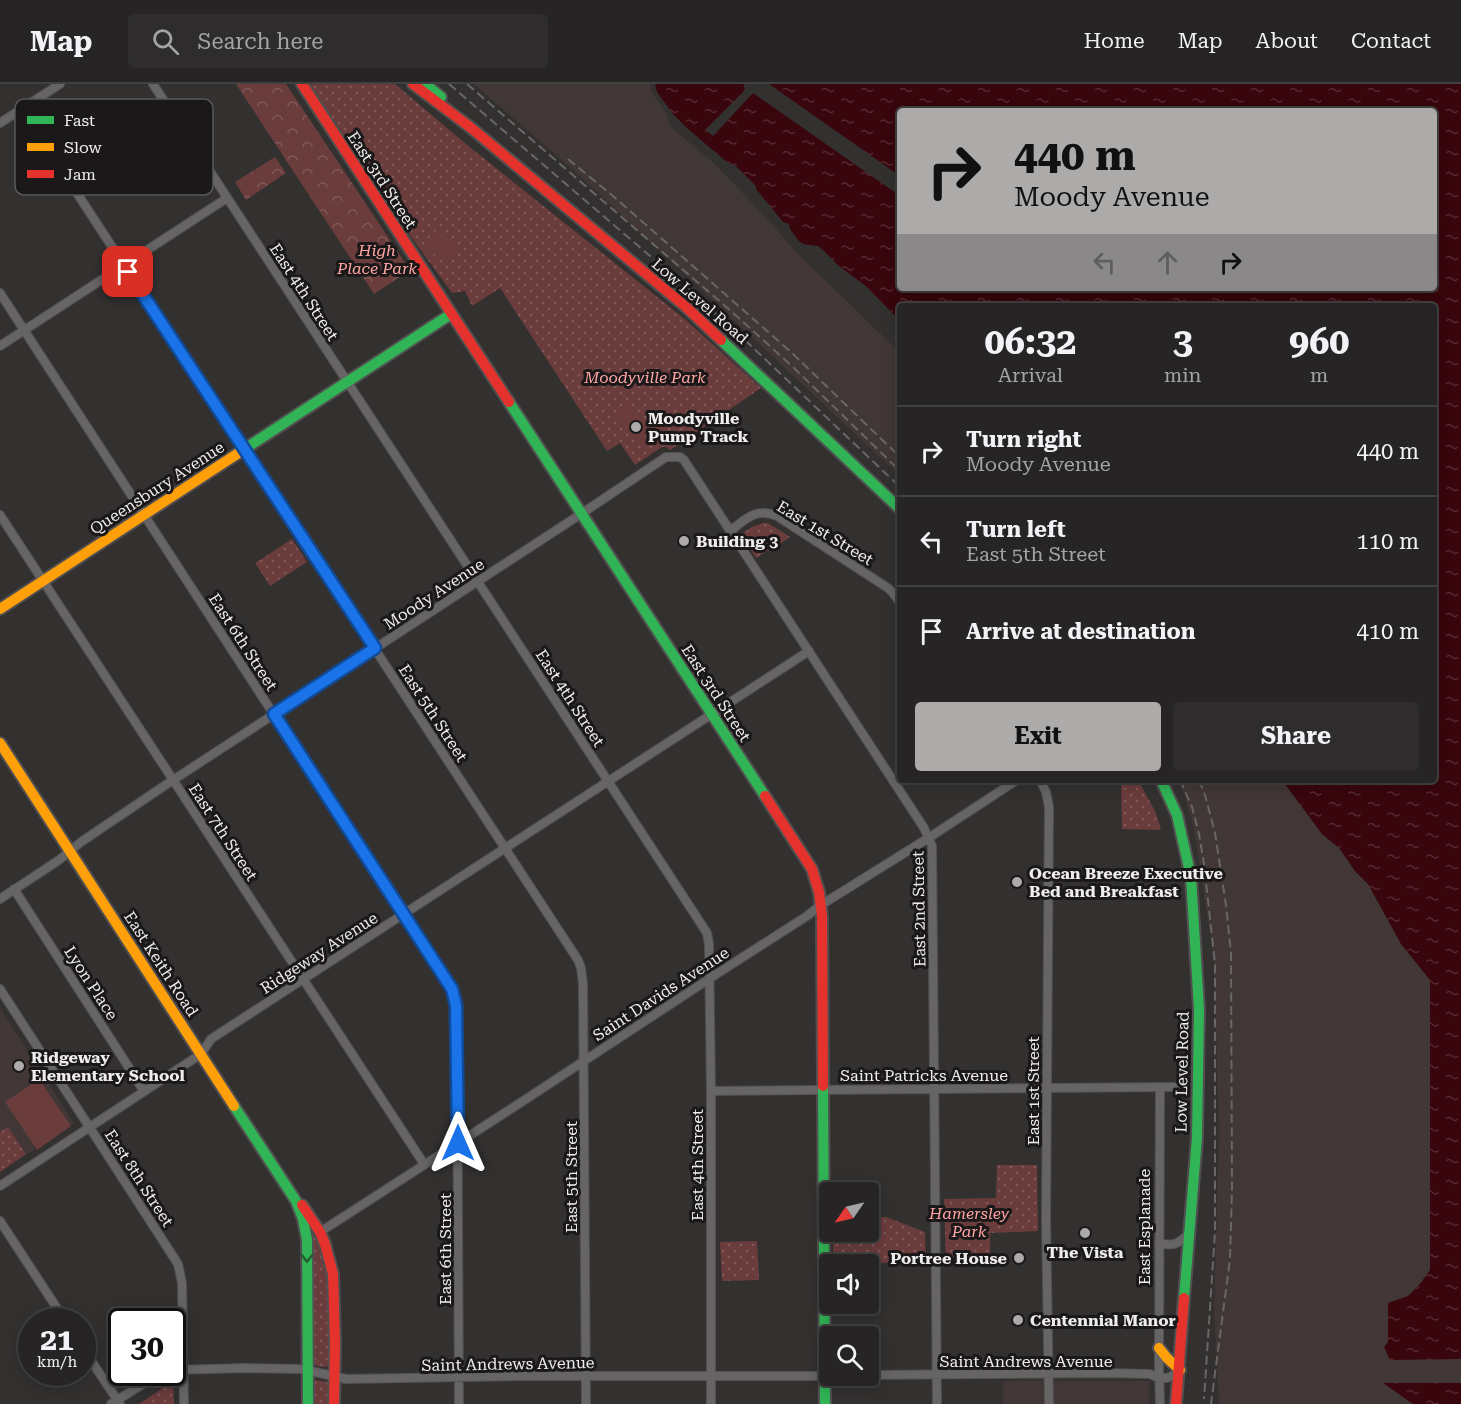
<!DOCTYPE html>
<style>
:root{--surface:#262424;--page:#2e2c2c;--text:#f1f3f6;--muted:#a4a4a6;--line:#424141;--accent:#adaaaa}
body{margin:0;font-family:"Roboto Serif",serif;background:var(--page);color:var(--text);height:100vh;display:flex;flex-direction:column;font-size:22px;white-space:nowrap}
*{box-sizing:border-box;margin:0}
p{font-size:20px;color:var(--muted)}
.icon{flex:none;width:33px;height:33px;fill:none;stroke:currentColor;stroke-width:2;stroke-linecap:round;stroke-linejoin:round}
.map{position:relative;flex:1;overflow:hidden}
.panel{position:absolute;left:897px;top:219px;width:540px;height:480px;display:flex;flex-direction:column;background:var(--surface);border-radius:6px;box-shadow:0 3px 15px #0003,0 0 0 2px var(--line)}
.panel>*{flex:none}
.top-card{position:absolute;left:897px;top:24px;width:540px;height:183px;border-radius:6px;box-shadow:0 3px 15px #0003,0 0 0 2px var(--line);background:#adaaaa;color:#111;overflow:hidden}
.needle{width:39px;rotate:236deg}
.buttons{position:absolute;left:819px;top:1098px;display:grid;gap:12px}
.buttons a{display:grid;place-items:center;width:60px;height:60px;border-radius:6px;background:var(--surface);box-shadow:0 3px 15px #0003,0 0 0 2px var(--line);font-size:30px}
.speed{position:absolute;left:18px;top:1224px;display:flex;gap:12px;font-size:30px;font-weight:700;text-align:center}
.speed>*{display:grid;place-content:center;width:78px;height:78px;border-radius:50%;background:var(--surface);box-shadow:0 3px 15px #0003,0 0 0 2px var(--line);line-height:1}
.speed small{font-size:15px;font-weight:400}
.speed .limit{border:3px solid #111;border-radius:9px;background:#fff;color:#111}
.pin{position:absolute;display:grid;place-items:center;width:51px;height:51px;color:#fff;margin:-26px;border-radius:12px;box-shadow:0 3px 9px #0006}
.me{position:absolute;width:66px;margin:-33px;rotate:0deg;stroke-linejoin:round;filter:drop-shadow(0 0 4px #0008)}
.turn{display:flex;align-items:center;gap:21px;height:126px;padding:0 18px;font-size:27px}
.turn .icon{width:78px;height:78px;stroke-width:2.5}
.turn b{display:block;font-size:42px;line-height:51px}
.lanes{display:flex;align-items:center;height:57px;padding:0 18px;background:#0003;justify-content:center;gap:30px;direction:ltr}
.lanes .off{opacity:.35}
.eta{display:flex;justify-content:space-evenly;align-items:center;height:102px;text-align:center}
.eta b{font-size:36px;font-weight:700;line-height:42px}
.primary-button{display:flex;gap:12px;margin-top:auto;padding:12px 18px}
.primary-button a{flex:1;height:69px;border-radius:6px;background:var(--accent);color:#111;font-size:24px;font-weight:700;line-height:69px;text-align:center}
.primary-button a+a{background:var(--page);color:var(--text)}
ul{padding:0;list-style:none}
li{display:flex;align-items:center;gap:18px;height:90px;padding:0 18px;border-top:2px solid var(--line)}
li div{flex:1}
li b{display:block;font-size:22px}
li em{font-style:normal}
header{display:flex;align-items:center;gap:36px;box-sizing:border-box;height:84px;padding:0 30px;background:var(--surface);border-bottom:2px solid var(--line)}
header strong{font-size:28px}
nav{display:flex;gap:33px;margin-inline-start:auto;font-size:21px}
.search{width:420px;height:54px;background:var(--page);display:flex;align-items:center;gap:15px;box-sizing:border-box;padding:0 21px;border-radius:6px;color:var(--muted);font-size:22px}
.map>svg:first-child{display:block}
</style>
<header>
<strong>Map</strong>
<div class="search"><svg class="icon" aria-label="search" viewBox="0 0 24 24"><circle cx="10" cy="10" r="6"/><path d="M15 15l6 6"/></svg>Search here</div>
<nav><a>Home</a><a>Map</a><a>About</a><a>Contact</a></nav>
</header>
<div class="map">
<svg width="1461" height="1320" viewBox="0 0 1461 1320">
<defs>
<pattern id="green-dots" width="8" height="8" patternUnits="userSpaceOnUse" patternTransform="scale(1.5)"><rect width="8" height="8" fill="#6b3c3c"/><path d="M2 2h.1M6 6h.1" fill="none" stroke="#805858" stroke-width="1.8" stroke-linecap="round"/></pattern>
<pattern id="forest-crowns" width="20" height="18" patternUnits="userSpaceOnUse" patternTransform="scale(1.5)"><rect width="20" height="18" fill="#6b3c3c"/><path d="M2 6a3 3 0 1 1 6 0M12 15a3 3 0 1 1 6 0" fill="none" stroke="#805858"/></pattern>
<pattern id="water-ripples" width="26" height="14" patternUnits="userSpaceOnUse" patternTransform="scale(1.5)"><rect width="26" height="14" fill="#38060c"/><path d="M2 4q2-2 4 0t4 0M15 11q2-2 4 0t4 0" fill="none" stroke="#552a30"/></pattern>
</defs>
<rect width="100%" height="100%" fill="#333030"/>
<!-- built -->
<path fill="#413736" d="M474 0H652L676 24 667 33 671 43 717 82 772 140 795 167 893 262 900 264V392L580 92Z
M1177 696H1282L1322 750 1339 764 1355 787 1368 800 1401 860 1430 896V1186L1420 1200 1408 1212 1388 1219V1258L1461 1274V1299H1384L1413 1320H1219L1214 1225 1219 1048 1214 876 1194 745 1184 709Z
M0 924 74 1039 0 1088Z
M1003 1297H1149V1320H1003Z"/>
<!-- green -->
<path fill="url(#green-dots)" d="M310 0H395L472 65 686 236 761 304 670 366 666 363H662L635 381 620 359 607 367 500 204 472 222 465 207 452 209 403 142Z
M763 439H768L790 453C780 461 767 466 756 474L741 450 752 443Z
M292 455 307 478 270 502 255 479Z
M1121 696H1138L1156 729 1161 746 1122 745Z
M8 1043 26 1070 0 1088V1048Z
M997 1081H1037L1038 1147 990 1149V1178L946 1180 944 1115 996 1114Z
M869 1133H886L925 1148 926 1178 833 1180V1148H868Z
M309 1137 319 1154 330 1188 332 1279C326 1285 322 1283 314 1281L311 1277Z
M757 1157 759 1196 722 1197 720 1158Z
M310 1295 327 1298 330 1300 332 1320H310Z
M173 1297 174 1320H139Z"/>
<!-- forest -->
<path fill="url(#forest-crowns)" d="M236 0H286L410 186 374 210Z
M275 73 286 89 246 116 235 98Z"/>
<!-- pitch -->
<path fill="#6b3c3c" d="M435 147 459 168 447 181 423 161Z
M622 323C626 323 632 324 636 327 641 330 654 349 653 355 652 357 651 358 650 359 636 358 610 338 622 323Z
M39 995 71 1042 37 1066 5 1018Z"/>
<!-- water -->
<path fill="url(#water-ripples)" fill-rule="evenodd" d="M653 0H1461V1275L1390 1276 1384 1263 1388 1258V1219L1408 1212 1420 1200 1430 1186V896L1401 860 1368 800 1355 787 1339 764 1322 750 1282 696H1434V222H900V245L818 167 802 163 728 82 691 51 657 12ZM900 27H1434V204H900Z
M1383 1299H1461V1320H1413Z"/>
<!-- pier -->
<path fill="#333030" d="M650 0H655L657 8 673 30 688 45 728 79 735 81 755 101 756 105 783 138 789 140 790 145 799 157 803 160 818 162 824 167 839 182 866 202 900 237V248L816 170 800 165 797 163 784 147 740 98 669 34 653 10Z
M745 0H769L900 92V112L753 9 713 52 705 46 746 5 743 2Z"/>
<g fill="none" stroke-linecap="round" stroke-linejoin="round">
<!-- street casing -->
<g stroke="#514f4f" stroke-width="10">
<path id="street" d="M153 0 707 849 709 860 711 1007V1320
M22 25 578 876 581 884 583 900 586 1320
M0 39 60 0
M0 209 452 905 456 921 457 955 459 1320
M0 262 227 114
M0 431 424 1080
M730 447C746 435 756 423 777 432L888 504 893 509 900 519
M1040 696 1046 708 1049 723 1046 1135 1049 1320
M14 805 144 1007
M0 815 59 776 81 758 167 700 581 430 666 373H680L684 376 924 744 932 762 937 1320
M0 905 178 1180 182 1199 184 1320
M1160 1003 1159 1283 1160 1320
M711 1007 1174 1003
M0 1102 192 976 201 970 211 955 809 567
M0 1137 66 1238
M320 1148 520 1019 718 889 807 832 821 821 930 753 1017 696
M1159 1159C1176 1163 1178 1159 1190 1149
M82 1263 120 1320
M172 1286 246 1284 302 1285 346 1295 522 1292H845
M868 1291 1107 1289 1150 1290 1159 1294H1167L1174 1291 1180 1286
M111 1320 151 1295 165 1288"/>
</g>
<!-- fast casing -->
<g stroke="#514f4f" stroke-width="14">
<path id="fast" d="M425 0 441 13
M721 256 900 425
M509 318 765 712
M240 368 451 230
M1161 696 1177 731 1191 793 1199 925 1197 1054 1184 1214
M823 1002 825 1320
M234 1022 296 1117 303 1135 307 1156 308 1320"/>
</g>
<!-- slow casing -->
<g stroke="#514f4f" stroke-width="14">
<path id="slow" d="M0 525 240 368
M0 659 234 1022
M1159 1264 1167 1274 1180 1286"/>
</g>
<!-- jam casing -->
<g stroke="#514f4f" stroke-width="14">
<path id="jam" d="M302 0 509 318
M413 0 470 43 686 223 721 256
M765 712 812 785 819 808 822 832 823 1002
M302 1121 320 1148 325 1160 333 1190 335 1259 334 1320
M1176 1320 1184 1214"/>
</g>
<!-- street -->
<use href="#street" stroke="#666464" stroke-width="8"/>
<!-- fast -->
<use href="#fast" stroke="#30b455" stroke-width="10"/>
<!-- slow -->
<use href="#slow" stroke="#ff9f0a" stroke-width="10"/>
<!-- jam -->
<use href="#jam" stroke="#e5322d" stroke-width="10"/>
<!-- rail -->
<path stroke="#686666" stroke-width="2" stroke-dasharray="9 4.5" stroke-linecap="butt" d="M449 0 684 201 747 258 900 403
M467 0 731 227 794 284 900 387
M568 75 613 112 791 268 900 373
M1180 696 1192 723 1199 750 1204 780 1215 880V1148L1204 1315
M1199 696 1205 711 1215 749 1226 821 1231 869 1232 1103 1230 1175 1211 1320"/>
</g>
<!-- one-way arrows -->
<defs><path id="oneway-chevron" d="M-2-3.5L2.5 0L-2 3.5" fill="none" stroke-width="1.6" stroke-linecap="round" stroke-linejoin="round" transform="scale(1.5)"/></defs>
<use stroke="#245e33" href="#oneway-chevron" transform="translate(307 1174) rotate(90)"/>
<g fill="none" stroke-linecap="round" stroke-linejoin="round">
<!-- route casing -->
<g stroke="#114b97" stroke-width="15">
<path id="route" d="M128 188 375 564 274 630 452 905 456 921 458 1059"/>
</g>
<!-- route -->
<use href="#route" stroke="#1a73e8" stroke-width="10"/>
</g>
<!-- markers -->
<g fill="#adaaaa" stroke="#1a1818" stroke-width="2">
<circle cx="636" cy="343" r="6"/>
<circle cx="684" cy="457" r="6"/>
<circle cx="1017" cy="798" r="6"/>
<circle cx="19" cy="982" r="6"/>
<circle cx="1085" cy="1149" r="6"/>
<circle cx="1019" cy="1174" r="6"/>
<circle cx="1018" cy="1236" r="6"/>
</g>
<g text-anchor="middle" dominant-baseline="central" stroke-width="6" stroke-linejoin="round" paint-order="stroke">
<!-- street labels -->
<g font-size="16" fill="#efecec" stroke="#1a1818">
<text transform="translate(382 96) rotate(57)">East 3rd Street</text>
<text transform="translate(304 208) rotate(57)">East 4th Street</text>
<text transform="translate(700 217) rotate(41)">Low Level Road</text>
<text transform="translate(157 404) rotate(-33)">Queensbury Avenue</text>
<text transform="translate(825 449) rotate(31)">East 1st Street</text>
<text transform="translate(434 510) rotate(-33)">Moody Avenue</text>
<text transform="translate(243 558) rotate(57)">East 6th Street</text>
<text transform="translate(716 609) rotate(57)">East 3rd Street</text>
<text transform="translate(570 614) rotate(57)">East 4th Street</text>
<text transform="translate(433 629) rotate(57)">East 5th Street</text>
<text transform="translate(223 748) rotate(57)">East 7th Street</text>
<text transform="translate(919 825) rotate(-91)">East 2nd Street</text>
<text transform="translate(319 869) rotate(-33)">Ridgeway Avenue</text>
<text transform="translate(161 880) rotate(57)">East Keith Road</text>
<text transform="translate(91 899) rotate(57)">Lyon Place</text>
<text transform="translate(661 910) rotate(-33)">Saint Davids Avenue</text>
<text transform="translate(1182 988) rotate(-89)">Low Level Road</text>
<text x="924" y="991">Saint Patricks Avenue</text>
<text transform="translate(1033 1007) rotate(-90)">East 1st Street</text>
<text transform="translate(697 1081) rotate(-90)">East 4th Street</text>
<text transform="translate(571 1093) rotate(-90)">East 5th Street</text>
<text transform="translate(139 1094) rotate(57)">East 8th Street</text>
<text transform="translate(1144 1143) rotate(-90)">East Esplanade</text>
<text transform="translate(445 1165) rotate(-90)">East 6th Street</text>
<text x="1026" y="1277">Saint Andrews Avenue</text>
<text transform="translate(508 1280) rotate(-1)">Saint Andrews Avenue</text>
</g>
<!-- park labels -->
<g font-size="16" font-style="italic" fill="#ffa5a3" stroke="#1a1818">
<text x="377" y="166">High<tspan x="377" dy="18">Place Park</tspan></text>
<text x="645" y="293">Moodyville Park</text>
<text x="969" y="1129">Hamersley<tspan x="969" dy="18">Park</tspan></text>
</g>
<!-- poi labels -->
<g font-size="16" font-weight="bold" fill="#efecec" stroke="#1a1818" text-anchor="start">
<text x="648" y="334">Moodyville<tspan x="648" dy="18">Pump Track</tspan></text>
<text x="696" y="457">Building 3</text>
<text x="1029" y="789">Ocean Breeze Executive<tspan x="1029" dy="18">Bed and Breakfast</tspan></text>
<text x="31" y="973">Ridgeway<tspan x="31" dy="18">Elementary School</tspan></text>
<text x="1085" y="1168" text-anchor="middle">The Vista</text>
<text x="1007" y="1174" text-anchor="end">Portree House</text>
<text x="1030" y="1236">Centennial Manor</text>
</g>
</g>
<!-- legend -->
<rect x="15" y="15" width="198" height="96" rx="9" fill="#1a1818" stroke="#5a5858" stroke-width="1.5"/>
<rect x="27" y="32" width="27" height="8" fill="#30b455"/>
<rect x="27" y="59" width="27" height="8" fill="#ff9f0a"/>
<rect x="27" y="86" width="27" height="8" fill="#e5322d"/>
<g font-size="16" fill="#efecec">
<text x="64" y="42">Fast</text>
<text x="64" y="69">Slow</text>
<text x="64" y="96">Jam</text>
</g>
</svg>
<div class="buttons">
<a><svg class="needle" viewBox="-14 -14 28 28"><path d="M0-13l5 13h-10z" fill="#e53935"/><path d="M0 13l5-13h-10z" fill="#a4a4a6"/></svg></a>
<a><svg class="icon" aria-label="sound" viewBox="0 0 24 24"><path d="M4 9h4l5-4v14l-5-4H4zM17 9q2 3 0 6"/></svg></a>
<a><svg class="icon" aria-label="search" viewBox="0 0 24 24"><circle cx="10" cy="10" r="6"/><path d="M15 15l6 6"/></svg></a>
</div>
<div class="speed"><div>21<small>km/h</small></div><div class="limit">30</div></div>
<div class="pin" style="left:128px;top:188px;background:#d93025"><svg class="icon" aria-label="arrive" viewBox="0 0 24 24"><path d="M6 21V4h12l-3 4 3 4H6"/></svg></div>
<svg class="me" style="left:458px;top:1059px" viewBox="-20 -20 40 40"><path d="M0-17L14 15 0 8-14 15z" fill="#1a73e8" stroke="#fff" stroke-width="4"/></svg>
<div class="top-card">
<div class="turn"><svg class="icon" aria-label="right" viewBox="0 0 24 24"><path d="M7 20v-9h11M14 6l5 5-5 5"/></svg><div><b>440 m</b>Moody Avenue</div></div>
<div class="lanes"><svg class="icon off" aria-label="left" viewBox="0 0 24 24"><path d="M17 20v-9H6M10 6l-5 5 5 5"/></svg><svg class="icon off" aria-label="ahead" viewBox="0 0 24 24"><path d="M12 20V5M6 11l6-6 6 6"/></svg><svg class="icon" aria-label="right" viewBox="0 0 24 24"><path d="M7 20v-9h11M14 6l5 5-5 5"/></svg></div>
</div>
<section class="panel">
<div class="eta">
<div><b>06:32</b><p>Arrival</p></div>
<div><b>3</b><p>min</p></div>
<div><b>960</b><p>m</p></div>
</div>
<ul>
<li><svg class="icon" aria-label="right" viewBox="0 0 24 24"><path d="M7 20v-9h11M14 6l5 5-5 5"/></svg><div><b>Turn right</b><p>Moody Avenue</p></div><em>440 m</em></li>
<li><svg class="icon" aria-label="left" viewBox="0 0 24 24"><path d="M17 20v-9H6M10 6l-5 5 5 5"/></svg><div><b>Turn left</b><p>East 5th Street</p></div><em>110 m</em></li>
<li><svg class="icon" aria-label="arrive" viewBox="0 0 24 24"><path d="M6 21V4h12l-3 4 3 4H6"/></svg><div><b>Arrive at destination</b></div><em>410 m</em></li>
</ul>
<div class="primary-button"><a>Exit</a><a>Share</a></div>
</section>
</div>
